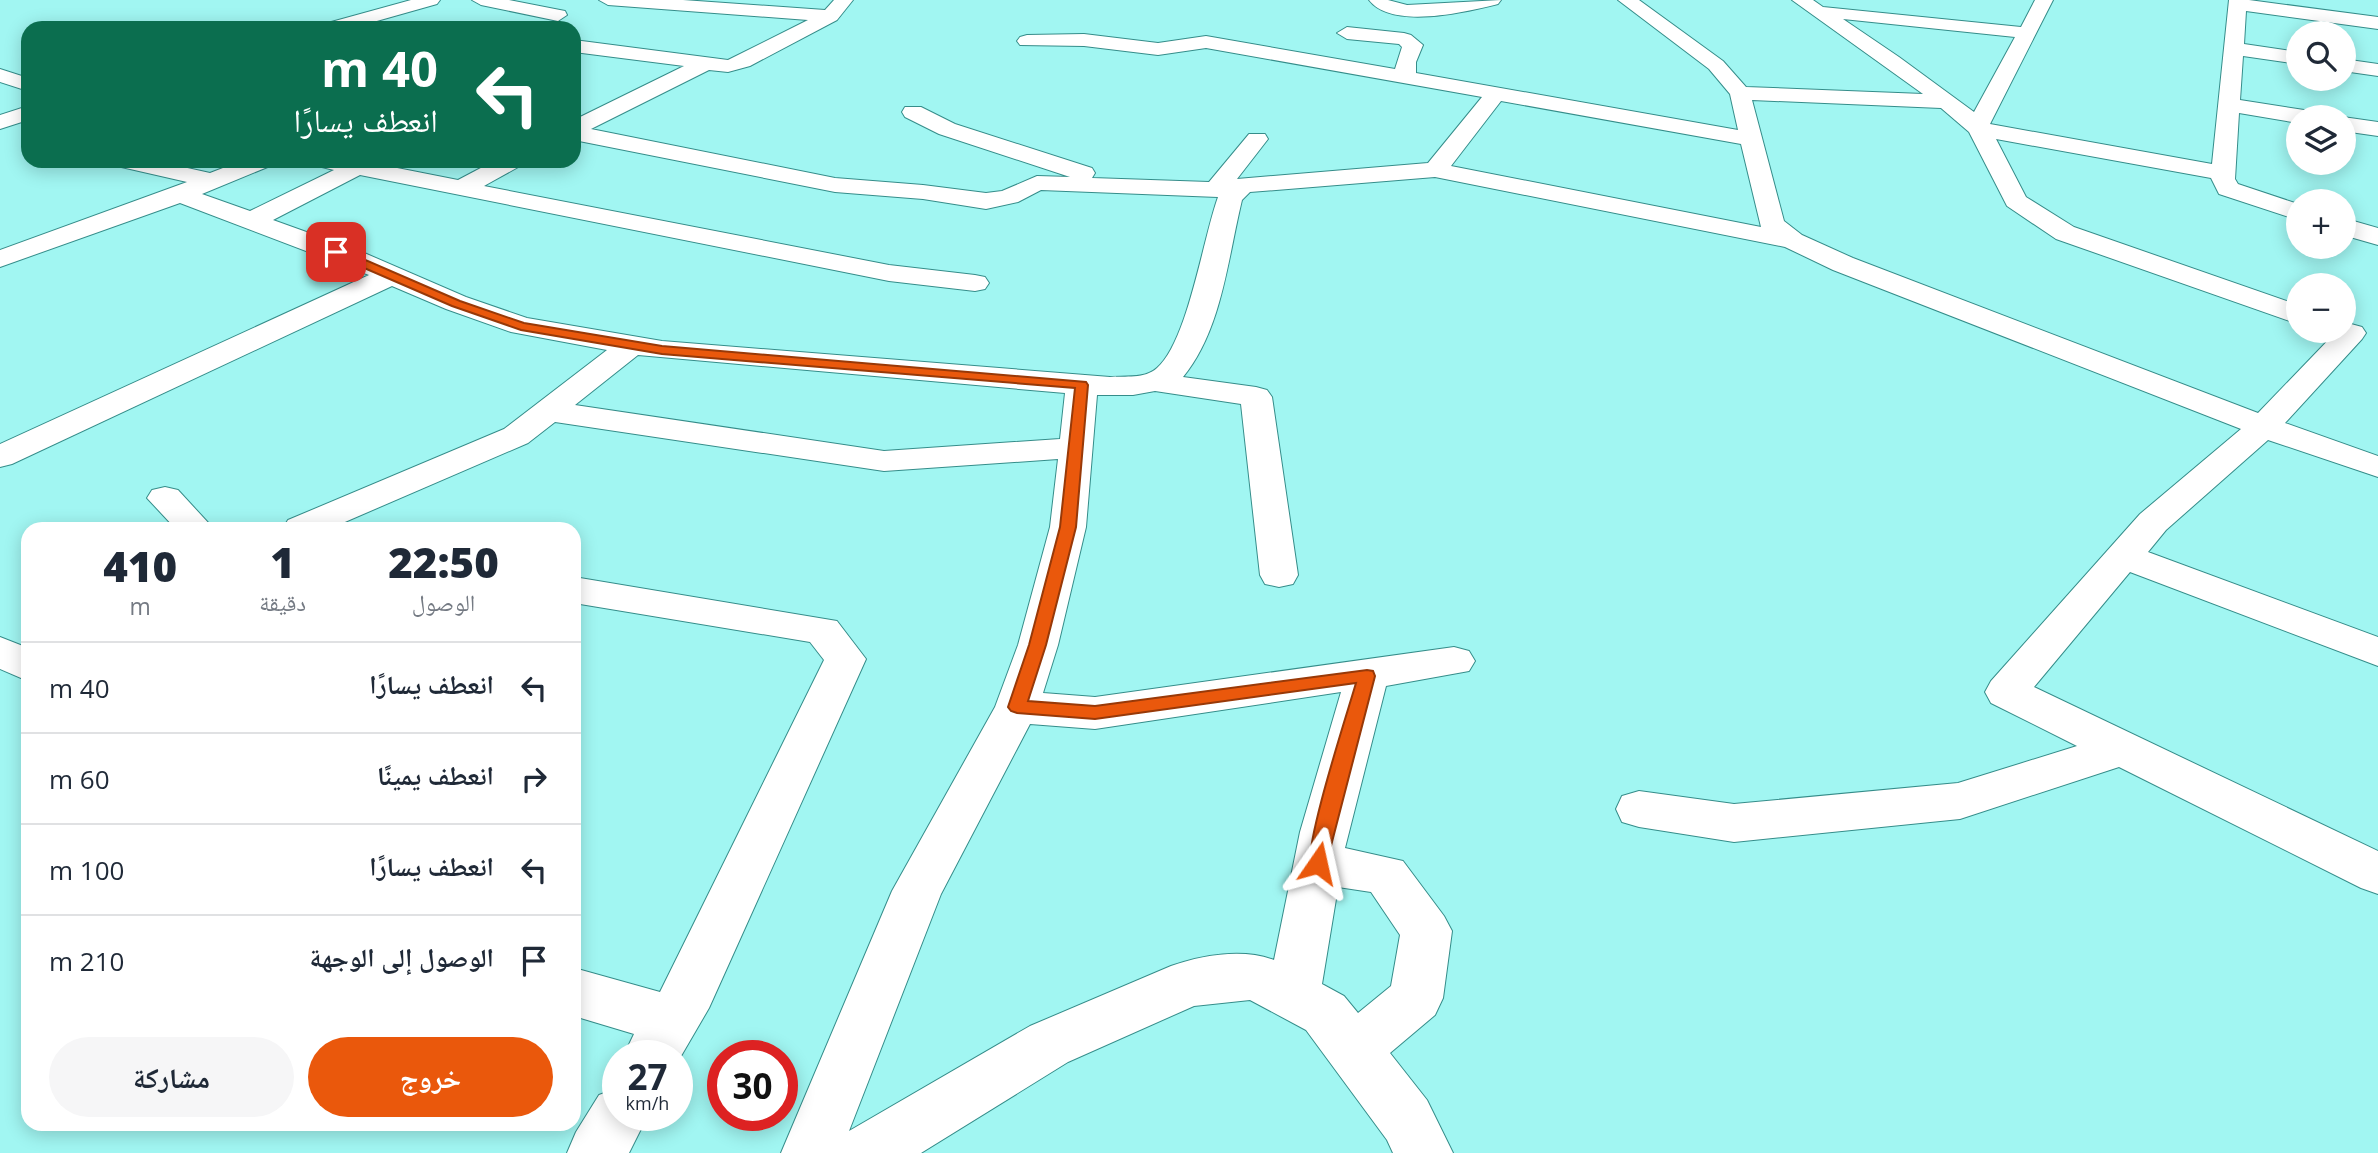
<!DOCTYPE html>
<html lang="ar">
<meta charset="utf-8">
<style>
:root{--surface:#fff;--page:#f6f6f7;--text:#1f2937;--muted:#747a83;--line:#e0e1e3;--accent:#ea580c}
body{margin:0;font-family:"Open Sans","Noto Naskh Arabic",sans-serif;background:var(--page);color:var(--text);direction:rtl;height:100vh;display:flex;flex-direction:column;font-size:26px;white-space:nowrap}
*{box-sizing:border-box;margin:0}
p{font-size:23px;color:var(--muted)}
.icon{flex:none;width:38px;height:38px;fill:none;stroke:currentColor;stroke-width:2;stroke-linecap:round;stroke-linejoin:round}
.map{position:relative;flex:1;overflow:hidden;direction:ltr}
.drawer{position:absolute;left:21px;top:522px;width:560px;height:609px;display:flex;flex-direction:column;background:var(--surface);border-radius:21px;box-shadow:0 4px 18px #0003;direction:rtl}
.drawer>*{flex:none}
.hud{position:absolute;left:21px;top:21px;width:560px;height:147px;border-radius:21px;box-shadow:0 4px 18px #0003;direction:rtl;background:#0b6e4f;color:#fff;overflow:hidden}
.fabs{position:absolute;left:2286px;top:21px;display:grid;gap:14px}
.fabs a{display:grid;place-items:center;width:70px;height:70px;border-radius:50%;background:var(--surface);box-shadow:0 4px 18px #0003;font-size:35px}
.speed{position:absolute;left:602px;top:1040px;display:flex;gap:14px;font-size:35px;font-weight:700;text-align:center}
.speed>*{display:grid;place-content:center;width:91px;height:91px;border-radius:50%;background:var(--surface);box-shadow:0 4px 18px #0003;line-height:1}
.speed small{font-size:18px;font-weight:400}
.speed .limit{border:10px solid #d22;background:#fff;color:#111}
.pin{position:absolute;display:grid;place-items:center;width:60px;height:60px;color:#fff;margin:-30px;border-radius:14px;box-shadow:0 4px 10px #0006}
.me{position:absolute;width:77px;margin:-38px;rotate:11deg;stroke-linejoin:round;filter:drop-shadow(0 0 5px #0008)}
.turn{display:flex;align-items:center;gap:24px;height:147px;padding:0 28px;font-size:32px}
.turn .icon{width:91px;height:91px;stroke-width:2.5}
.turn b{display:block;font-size:49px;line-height:60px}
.eta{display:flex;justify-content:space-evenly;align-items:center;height:119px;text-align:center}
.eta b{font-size:42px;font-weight:800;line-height:49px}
.button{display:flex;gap:14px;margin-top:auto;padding:14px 28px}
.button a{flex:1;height:80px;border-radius:42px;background:var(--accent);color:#fff;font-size:28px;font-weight:800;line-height:80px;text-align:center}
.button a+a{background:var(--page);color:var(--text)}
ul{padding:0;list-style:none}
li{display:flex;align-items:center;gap:21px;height:91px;padding:0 28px;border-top:2px solid var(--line)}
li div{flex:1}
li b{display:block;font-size:26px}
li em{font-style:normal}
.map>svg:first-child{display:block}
</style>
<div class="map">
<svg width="2378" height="1153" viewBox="0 0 2378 1153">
<rect width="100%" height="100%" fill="#a1f6f2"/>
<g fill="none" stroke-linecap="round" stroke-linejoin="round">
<!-- minor casing -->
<g stroke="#358d8a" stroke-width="2">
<path id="minor" d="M411 0H440L437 4 352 28H322L324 24Z
M472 0H509L565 11 567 15 558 21 481 5Z
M599 0H683L825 10 834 0H853L837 20 750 66 728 72 709 70 591 129 835 178 923 185 986 193 1002 191 1037 176 1070 177 939 134 905 117 902 112 905 107H921L955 124 1092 168 1095 173 1092 178 1209 182 1249 134H1265L1268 139 1237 179 1428 163 1482 97 1206 48 1158 55 1084 46 1020 45 1017 41 1020 37 1027 35 1084 34 1158 43 1206 36 1395 69 1402 47 1399 44 1347 39 1337 33 1347 27 1404 33 1411 35 1423 45 1416 62V73L1738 130 1730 94 1709 69 1618 0H1639L1723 61 1746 87 1923 94 1792 0H1813L1823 7 2021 27 2035 0H2053L1990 124 2212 164 2229 0H2249L2378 17V29L2246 11 2244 44 2298 52V64L2243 56 2240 100 2304 110 2312 112 2315 117H2298V123L2239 113 2235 179 2238 184 2298 204V220L2219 194 2211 178 1996 139 2026 197 2074 227 2298 305V324L2056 239 2007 206 1969 132 1941 108 1752 100 1784 221 1802 235 1853 258 2258 413 2337 331H2343V326L2351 324 2362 327 2366 333 2362 339 2285 423 2378 456V477L2268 440 2166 530 2148 552 2378 637V666L2130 572 2034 687 2378 851V894L2361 888 2119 767 1960 819 1734 842 1639 827 1622 822 1616 809 1622 796 1639 791 1734 804 1958 783 2077 746 1991 703 1985 692 1991 681 2140 514 2241 429 1833 270 1785 247 1435 177 1250 192 1242 200C1228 257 1222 330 1183 377L1256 387 1267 390 1272 397 1298 575 1293 584 1279 587 1265 584 1260 575 1241 404 1155 391 1133 395H1097L1086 527 1058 645 1043 693 1095 697 1454 647 1469 651 1475 661 1469 671 1386 686 1345 848 1403 861 1444 916 1452 931 1443 998 1435 1015 1390 1053 1427 1100 1453 1153H1393L1387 1140 1306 1030 1250 1000 1194 1006 1068 1062 921 1153H781L892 891 995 707 1018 645 1050 527 1058 459 884 471 555 422 528 443 331 528H283L288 520 504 429 607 350 511 332 446 309 392 286 12 464 0 467V444L369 275 180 203 0 267V250L187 182 117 166 113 161H156L210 173 241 161H274L270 166 202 194 250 211 334 170 318 166 314 161H377V164L458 180 494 161H524L520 166 484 186 889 265 975 275 985 277 989 283 985 289 975 291 889 281 360 175 273 220 362 252 466 297 527 318 662 341 1110 377C1125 376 1145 379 1157 368 1188 341 1203 238 1218 197L1041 190 1018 202 986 209 923 199 835 192 574 140V120L684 66 574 52V40L728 60 808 20 608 5ZM1843 19 2015 37 1974 112 1899 57ZM1501 101 1741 144 1761 227 1451 166ZM638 355 1065 393 1060 439 884 451 575 405ZM1341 692 1300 832 1274 960C1243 948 1202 955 1171 966L1030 1026 849 1131 941 894 1030 724 1095 729ZM1338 887 1371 892 1400 935 1391 986 1358 1013 1344 996 1322 984Z
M1369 0H1388L1407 5 1501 0 1498 4C1466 12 1392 30 1369 0Z
M2343 59 2378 64V76L2343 71Z
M0 69 28 78V91L0 82Z
M28 106V120L0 129V115Z
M2343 117 2378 122V136L2343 131Z
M2343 218 2378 228V245L2343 235Z
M165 487 178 490 213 528H175L147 498 152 490Z
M574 577 837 621 866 659 709 1008 677 1063V1055H624L634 1034 574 1016V968L660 992 824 660 810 642 574 603Z
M0 637 28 648V681L0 669Z
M618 1088V1115H648L629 1153H567L576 1132 599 1095Z"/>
</g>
<!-- minor -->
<use href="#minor" fill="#fff" fill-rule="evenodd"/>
</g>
<!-- route -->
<path fill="#ea580c" stroke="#983908" stroke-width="2" d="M332 249H340L460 301 524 323 662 346 1086 382 1088 385 1076 527 1046 645 1028 701 1095 706 1367 670 1373 671 1375 676 1325 869 1318 871 1311 869C1302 851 1348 711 1356 683L1095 719 1017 713 1011 711 1008 707 1029 645 1060 527 1075 388 662 354 521 330 452 306 332 254Z"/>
</svg>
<div class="fabs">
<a><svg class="icon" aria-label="search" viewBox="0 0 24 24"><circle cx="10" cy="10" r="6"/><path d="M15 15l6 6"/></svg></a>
<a><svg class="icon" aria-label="layers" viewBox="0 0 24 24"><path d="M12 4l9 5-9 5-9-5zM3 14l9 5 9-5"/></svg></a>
<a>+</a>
<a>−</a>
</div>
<div class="speed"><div>27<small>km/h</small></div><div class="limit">30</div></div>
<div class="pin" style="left:336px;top:252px;background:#d93025"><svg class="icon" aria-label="arrive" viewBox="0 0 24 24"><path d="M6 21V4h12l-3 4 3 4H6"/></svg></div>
<svg class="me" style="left:1318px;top:863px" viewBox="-20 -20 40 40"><path d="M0-17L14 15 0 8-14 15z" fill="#ea580c" stroke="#fff" stroke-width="4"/></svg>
<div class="hud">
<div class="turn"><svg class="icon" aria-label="left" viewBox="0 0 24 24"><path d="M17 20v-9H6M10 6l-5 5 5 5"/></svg><div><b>40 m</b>انعطف يسارًا</div></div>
</div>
<section class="drawer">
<div class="eta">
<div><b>22:50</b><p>الوصول</p></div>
<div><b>1</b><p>دقيقة</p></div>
<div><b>410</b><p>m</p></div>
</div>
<ul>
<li><svg class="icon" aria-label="left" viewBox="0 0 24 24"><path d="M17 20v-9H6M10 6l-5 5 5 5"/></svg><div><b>انعطف يسارًا</b></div><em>40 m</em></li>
<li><svg class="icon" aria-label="right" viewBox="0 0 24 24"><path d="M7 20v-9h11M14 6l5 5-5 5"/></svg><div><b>انعطف يمينًا</b></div><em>60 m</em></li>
<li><svg class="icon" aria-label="left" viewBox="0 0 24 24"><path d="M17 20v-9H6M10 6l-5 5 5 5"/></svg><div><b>انعطف يسارًا</b></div><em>100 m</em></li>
<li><svg class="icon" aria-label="arrive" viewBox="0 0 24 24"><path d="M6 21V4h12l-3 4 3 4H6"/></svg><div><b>الوصول إلى الوجهة</b></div><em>210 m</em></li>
</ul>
<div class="button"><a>خروج</a><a>مشاركة</a></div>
</section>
</div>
